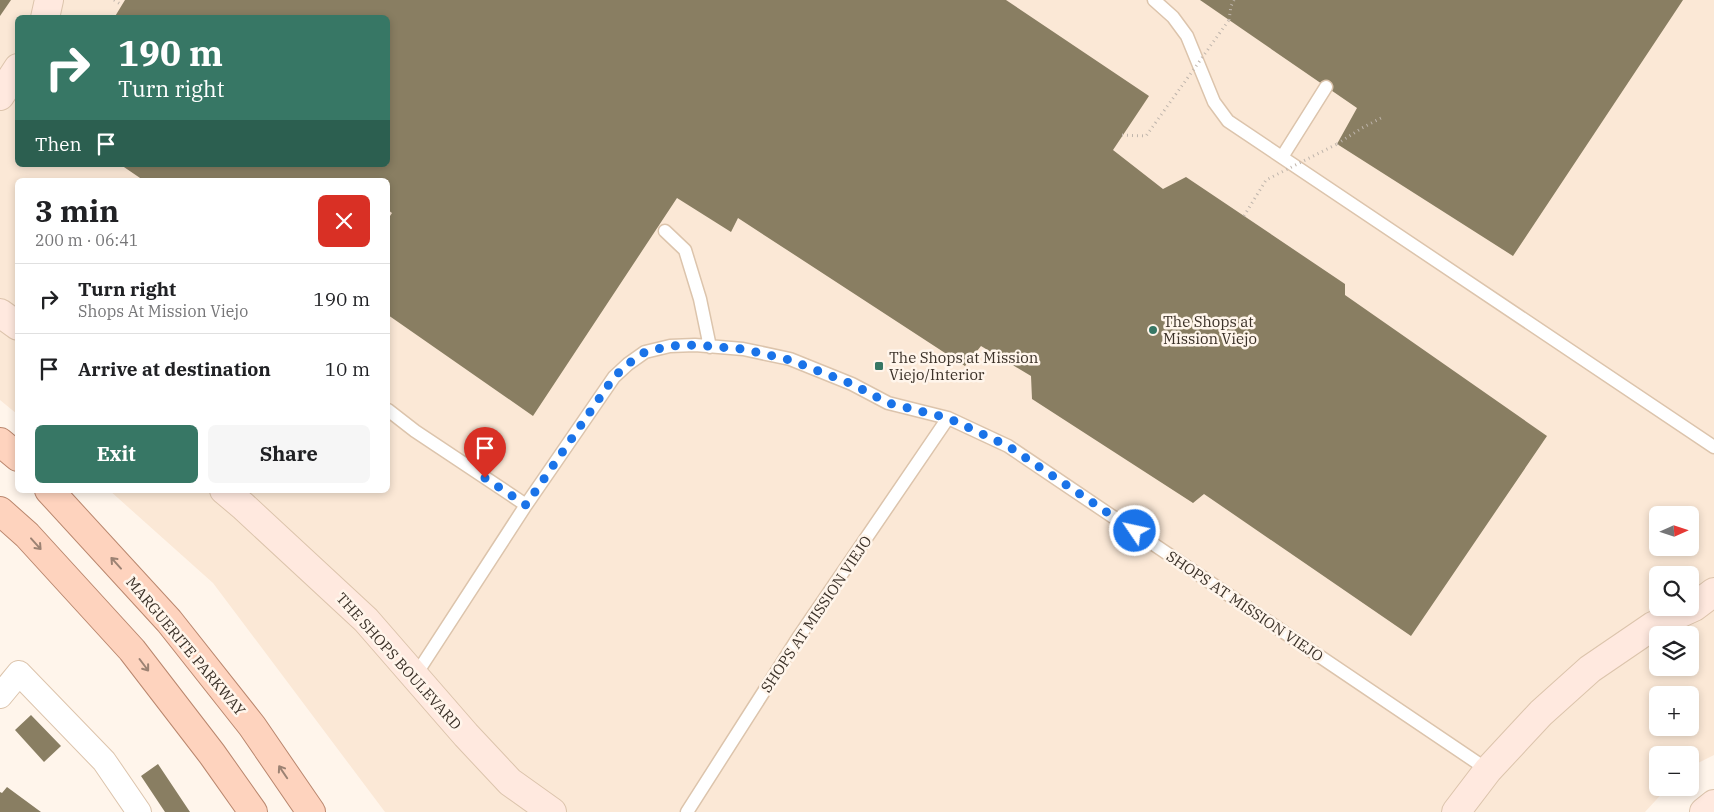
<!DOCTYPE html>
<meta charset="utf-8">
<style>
:root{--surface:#fff;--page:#f6f6f6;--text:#202124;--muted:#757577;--line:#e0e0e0;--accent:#377765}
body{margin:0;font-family:"IBM Plex Serif",serif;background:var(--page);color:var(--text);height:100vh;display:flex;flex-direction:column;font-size:19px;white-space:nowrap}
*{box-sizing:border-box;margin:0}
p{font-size:16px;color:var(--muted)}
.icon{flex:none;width:28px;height:28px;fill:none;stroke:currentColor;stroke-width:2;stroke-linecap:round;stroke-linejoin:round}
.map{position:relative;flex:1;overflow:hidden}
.sheet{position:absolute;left:15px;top:178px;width:375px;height:315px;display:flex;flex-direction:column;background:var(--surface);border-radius:8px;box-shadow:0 2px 8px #0003}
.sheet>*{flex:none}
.banner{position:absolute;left:15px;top:15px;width:375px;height:152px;border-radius:8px;box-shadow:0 2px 8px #0003;background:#377765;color:#fff;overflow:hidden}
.needle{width:32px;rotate:87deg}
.controls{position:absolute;left:1649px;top:506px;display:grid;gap:10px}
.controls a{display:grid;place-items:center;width:50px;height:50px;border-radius:8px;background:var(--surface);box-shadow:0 2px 8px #0003;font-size:25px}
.pin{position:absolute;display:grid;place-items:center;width:42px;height:42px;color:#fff;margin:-51px -21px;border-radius:50% 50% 50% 0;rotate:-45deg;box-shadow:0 0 5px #0007}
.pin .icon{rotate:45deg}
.me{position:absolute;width:55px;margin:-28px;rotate:304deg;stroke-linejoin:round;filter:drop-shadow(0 0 4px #0008)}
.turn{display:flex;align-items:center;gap:18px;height:105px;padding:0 20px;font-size:22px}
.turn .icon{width:65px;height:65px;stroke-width:2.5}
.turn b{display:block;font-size:35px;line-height:42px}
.then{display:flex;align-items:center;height:48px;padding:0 20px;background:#0003;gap:10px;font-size:19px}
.round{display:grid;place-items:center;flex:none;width:52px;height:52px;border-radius:8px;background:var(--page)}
.head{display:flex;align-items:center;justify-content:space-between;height:85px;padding:0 20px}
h1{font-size:30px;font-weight:800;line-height:38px}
.cta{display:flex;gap:10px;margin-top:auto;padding:10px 20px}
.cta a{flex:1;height:58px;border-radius:8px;background:var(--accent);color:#fff;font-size:20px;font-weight:800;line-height:58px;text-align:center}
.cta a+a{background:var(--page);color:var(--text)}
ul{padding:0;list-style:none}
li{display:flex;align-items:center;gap:15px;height:70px;padding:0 20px;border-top:1px solid var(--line)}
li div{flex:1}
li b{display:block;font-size:19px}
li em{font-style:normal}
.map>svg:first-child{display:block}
</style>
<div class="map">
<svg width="1714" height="812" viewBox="0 0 1714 812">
<rect width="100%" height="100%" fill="#fff5eb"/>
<!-- built -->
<path fill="#fbe8d6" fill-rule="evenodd" d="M0 0H1714V755L1690 767V755H1658V788H1667L1645 812H385L213 583 109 490H388V180H18L17 414 0 400ZM18 18H388V165H18ZM1658 515H1690V548H1658ZM1658 575H1690V608H1658ZM1658 635H1690V668H1658ZM1658 695H1690V728H1658Z"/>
<!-- building -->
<path fill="#897e62" d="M0 0H11L0 16Z
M125 0H1006L1149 96 1113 150 1163 189 1186 177 1345 284V295L1547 436 1411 636 1204 494 1193 503 1032 399 1031 376 981 346 965 366 738 218 731 232 677 198 533 416 388 315V219L392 213 388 210V180H143L121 165H388V18H114Z
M1200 0H1683L1513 256 1337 144 1357 108Z
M31 715 61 746 44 762 15 730Z
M158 764 190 812H165L141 776Z
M7 787 41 812H0V792L2 793Z"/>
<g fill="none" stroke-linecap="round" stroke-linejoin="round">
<!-- lane casing -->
<g stroke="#dcc4ac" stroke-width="15">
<path id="lane" d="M1154 0 1173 17 1187 36 1214 102 1228 121 1714 447
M1282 157 1326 87
M665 231 685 250 700 299 710 347
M388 410 415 431 526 505
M415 676 526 505 614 377 628 364 645 352 670 346 695 345 743 349 790 359 852 384 888 403 948 418 1008 446 1488 770
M687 812 798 638 948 418"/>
</g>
<!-- street casing -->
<g stroke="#dcc4ac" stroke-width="26">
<path id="street" d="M0 696 19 673 104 761 139 812"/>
</g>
<!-- secondary casing -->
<g stroke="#dcc4ac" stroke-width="30">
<path id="secondary" d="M45 18 49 0
M0 96 18 68
M0 313 18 326
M224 490 243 506 366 620 466 735 510 782 552 812
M1456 812 1488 770 1541 713 1590 669 1653 626 1694 607 1714 592
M1704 812 1714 804"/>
</g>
<!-- primary casing -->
<g stroke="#ba876e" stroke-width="30">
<path id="primary" d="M0 442 18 457
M49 490 169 621 252 726 311 812
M0 511 27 535 132 650 212 754 253 812"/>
</g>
<!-- path -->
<path stroke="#bfb5ac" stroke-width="3" stroke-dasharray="1 4" stroke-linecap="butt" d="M114 0 122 5
M1229 20 1231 6 1234 0
M1337 144 1362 128 1381 118"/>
<!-- lane -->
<use href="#lane" stroke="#fff" stroke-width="12"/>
<!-- street -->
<use href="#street" stroke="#fff" stroke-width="24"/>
<!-- secondary -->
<use href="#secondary" stroke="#ffe9df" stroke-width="28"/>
<!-- primary -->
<use href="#primary" stroke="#fed3be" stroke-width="28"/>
<!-- path-bridge -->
<path stroke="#bfb5ac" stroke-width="3" stroke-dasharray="1 4" stroke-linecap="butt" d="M1122 135 1146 136 1229 20
M1244 216 1266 180 1337 144"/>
</g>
<!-- one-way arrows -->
<defs><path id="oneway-shaft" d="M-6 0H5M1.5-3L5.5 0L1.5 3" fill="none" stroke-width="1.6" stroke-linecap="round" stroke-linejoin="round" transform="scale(1.25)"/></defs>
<g stroke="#9c8273">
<use href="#oneway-shaft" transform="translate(36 544) rotate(48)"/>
<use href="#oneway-shaft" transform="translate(116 563) rotate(-132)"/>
<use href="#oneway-shaft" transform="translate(144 665) rotate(53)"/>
<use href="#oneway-shaft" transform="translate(283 772) rotate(-124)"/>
</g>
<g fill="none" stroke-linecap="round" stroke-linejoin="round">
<!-- route -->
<path stroke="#1a73e8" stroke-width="9" stroke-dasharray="0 16.2" d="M485 478 526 505 614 377 628 364 645 352 670 346 695 345 743 349 790 360 852 384 888 403 948 418 1008 446 1135 531"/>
</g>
<!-- markers -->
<g fill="#377765" stroke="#fff5eb" stroke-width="2">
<circle cx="1153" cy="330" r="5"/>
<rect x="874" y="361" width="10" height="10" rx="2.5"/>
</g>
<g text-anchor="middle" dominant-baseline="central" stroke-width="5" stroke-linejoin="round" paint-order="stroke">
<!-- poi labels -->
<g font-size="15" fill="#3b3128" stroke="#fff5eb" text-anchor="start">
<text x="1163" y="321">The Shops at<tspan x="1163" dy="17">Mission Viejo</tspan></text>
<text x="889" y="357">The Shops at Mission<tspan x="889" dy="17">Viejo/Interior</tspan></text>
</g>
<!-- street labels -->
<g font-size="15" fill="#3b3128" stroke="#fff5eb">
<text transform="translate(1245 606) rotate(34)">SHOPS AT MISSION VIEJO</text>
<text transform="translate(816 614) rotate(-56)">SHOPS AT MISSION VIEJO</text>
<text transform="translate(186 646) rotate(50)">MARGUERITE PARKWAY</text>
<text transform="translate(399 661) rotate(48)">THE SHOPS BOULEVARD</text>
</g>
</g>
</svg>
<div class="controls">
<a><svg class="needle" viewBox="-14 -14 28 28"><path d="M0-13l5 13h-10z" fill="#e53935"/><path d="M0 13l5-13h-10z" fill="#757577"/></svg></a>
<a><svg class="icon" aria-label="search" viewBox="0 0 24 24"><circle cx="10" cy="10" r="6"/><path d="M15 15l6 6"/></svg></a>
<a><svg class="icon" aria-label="layers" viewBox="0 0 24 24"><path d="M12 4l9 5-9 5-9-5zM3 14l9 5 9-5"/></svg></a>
<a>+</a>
<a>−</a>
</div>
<div class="pin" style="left:485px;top:478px;background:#d93025"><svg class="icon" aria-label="arrive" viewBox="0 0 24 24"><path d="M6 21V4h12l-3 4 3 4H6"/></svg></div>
<svg class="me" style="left:1135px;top:531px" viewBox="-20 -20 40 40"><circle r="17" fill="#1a73e8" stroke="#fff" stroke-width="3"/><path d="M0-11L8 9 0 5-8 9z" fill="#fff"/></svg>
<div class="banner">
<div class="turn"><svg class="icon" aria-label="right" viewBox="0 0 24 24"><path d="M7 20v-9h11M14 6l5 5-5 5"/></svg><div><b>190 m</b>Turn right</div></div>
<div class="then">Then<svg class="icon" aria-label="arrive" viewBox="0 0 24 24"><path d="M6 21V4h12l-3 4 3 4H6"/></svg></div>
</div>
<section class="sheet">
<div class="head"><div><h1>3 min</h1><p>200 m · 06:41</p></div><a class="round" style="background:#d93025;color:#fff"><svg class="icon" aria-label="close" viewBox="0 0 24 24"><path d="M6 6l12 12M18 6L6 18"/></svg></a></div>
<ul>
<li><svg class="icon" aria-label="right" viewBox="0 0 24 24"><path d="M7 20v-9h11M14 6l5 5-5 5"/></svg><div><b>Turn right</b><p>Shops At Mission Viejo</p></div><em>190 m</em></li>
<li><svg class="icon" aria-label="arrive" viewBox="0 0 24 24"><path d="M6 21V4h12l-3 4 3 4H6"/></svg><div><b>Arrive at destination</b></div><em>10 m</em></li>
</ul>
<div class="cta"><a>Exit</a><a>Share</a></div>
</section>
</div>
